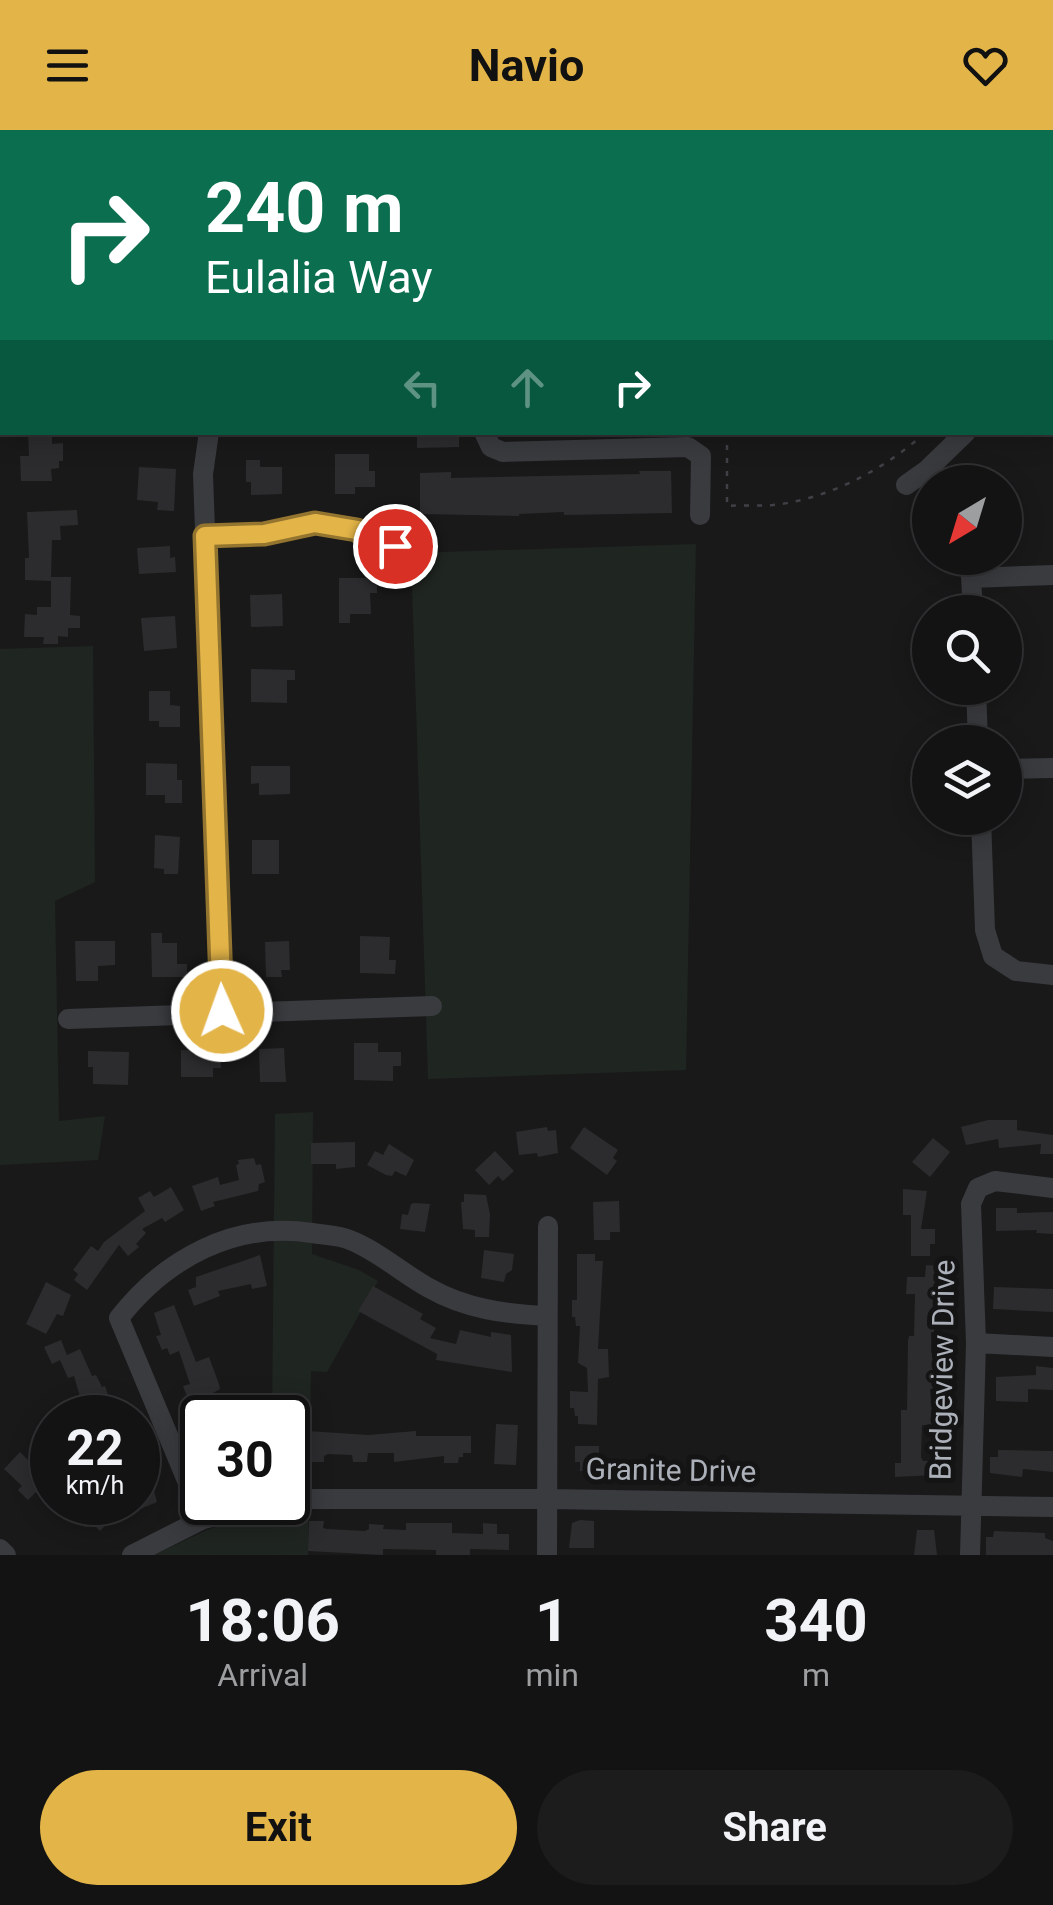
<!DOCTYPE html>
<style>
:root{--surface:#131314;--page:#1c1c1d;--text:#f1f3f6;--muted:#9d9ea0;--line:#323234;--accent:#e3b448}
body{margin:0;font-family:Roboto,sans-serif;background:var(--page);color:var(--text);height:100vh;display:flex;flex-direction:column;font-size:38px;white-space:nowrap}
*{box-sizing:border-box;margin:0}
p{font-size:32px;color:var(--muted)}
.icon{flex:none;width:55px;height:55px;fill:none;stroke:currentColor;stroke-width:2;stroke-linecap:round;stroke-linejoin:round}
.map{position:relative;height:1425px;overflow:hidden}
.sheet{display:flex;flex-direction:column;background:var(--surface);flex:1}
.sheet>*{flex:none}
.banner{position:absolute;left:0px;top:0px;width:1055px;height:305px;box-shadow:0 5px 25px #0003,0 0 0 2px var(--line);background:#0b6e4f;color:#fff;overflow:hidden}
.needle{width:65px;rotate:218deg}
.controls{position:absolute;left:912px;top:335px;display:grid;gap:20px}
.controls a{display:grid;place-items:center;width:110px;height:110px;border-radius:50%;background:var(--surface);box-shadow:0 5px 25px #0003,0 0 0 2px var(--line);font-size:50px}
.speed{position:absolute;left:30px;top:1265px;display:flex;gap:20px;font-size:50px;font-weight:700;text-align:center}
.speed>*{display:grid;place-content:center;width:130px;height:130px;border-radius:50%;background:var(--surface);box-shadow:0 5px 25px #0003,0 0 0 2px var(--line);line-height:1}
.speed small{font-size:25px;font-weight:400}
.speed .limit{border:5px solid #111;border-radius:15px;background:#fff;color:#111}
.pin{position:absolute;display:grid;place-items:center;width:85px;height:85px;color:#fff;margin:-42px;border:5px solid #fff;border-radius:50%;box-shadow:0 2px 10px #0007}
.me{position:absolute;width:110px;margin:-55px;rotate:358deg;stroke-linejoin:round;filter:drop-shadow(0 0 8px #0008)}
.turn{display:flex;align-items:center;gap:35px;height:210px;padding:0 40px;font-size:45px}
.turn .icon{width:130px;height:130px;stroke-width:2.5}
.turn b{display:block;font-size:70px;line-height:85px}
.lanes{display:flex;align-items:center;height:95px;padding:0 40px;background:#0003;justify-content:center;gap:50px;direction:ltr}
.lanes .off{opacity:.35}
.eta{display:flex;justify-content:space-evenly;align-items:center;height:170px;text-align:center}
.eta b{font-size:60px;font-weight:700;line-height:70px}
.action{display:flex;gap:20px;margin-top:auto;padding:20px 40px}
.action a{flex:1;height:115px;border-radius:60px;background:var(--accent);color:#111;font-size:40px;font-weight:700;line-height:115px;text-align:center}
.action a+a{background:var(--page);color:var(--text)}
header{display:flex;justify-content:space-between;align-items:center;height:130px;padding:0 40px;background:var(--accent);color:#111;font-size:45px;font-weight:700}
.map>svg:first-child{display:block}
</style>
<header><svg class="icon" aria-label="menu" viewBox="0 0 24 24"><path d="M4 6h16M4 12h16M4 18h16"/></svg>Navio<svg class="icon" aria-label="heart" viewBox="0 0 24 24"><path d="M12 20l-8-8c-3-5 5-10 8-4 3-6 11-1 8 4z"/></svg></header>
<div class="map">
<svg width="1053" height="1425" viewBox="0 0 1053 1425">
<rect width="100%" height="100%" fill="#19191a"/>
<!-- green -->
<path fill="#1f2520" d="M696 414 686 940 428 949 411 423Z
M93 516 95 752 55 771 59 991 105 986 98 1030 0 1035V519Z
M313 982 312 1124 359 1140 378 1151 327 1242 311 1241 308 1425H154L207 1400 288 1372V1288L272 1287 275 984Z"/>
<!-- building -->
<path fill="#2c2c2e" d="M28 302H52V314L63 313V331H59V338L51 339 52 351H21L20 326H29Z
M417 302H459V317L417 318Z
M335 324H369V341H375V357H355V364H335Z
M246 330H260V337H282V364L251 365V352H246Z
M139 337 176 339 174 381 157 380 158 372 137 370Z
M639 341H671L672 383 564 385V382L519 384V386L420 384V343L451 342V348L640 344Z
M77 380 78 395 60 396 61 410H52L51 447H71L70 485 80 486V498H68V507L58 506V514H43L44 507H24L25 484 37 485V477H51V451L25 450V428H29L27 382Z
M170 416V428L175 427 176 442 139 444 137 418Z
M339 448H377V463H370L371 484H350V493H339Z
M282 464 283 496 251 497 250 465Z
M175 486 177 518 144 521 141 488Z
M251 539 295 540V550H287V573L251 572Z
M149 561H170V575L180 576V597H159V591H149Z
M146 633 177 634V650H182V673H165V665H146Z
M251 636H290V664L259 665V653L251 654Z
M155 705 180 707 178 744H164V739L154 738Z
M252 710H279V744H252Z
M151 803H162V813H177V834H187V847H152Z
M360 806 390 807 389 830H396L395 844 360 843Z
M75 811H115V835L98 836V851H76Z
M289 811 290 840H281L282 847H266L265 812Z
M354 913H378V922H401V936H393V951L354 950Z
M284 918 286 952H260L259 919Z
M181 920 221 921V938H213V947H181Z
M88 921 129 922 128 955 93 954V937H88Z
M988 990H1017V1000L1053 1005V1024H1040L1041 1014 999 1018 998 1009 966 1015 961 997Z
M547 997 548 1001 556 1000 558 1023 538 1027 537 1023 519 1025 516 1002Z
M584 997 618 1020 613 1028 617 1031 607 1045 570 1018Z
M933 1008 950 1022 930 1047 912 1032Z
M355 1012V1037L336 1039V1034H311V1013Z
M389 1014 414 1030 406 1046 395 1041 392 1046 386 1045 367 1035 375 1021 383 1025Z
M495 1021 514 1041 503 1051 498 1046 489 1055 475 1040Z
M254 1028 256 1035 261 1034 265 1052 259 1054 258 1061 213 1072 215 1076 201 1081 192 1056 218 1047 220 1055 239 1050 236 1035 239 1034 238 1030Z
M171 1057 184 1080 165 1092 162 1088 142 1099 146 1103 136 1114 139 1117 128 1126 119 1115 87 1160 74 1150 78 1144 73 1140 91 1116 98 1121 104 1112 145 1081 138 1068 150 1061 154 1067Z
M903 1059 927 1061 921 1099H935V1114H930V1126H911V1085H903Z
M464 1064 486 1065 490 1084 489 1107H475V1100L463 1099 461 1072H464Z
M619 1071 620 1102H610V1110H594L593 1072Z
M415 1073 430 1074 425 1102 400 1099 402 1084 408 1085 411 1074Z
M996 1078H1017V1083L1053 1082V1104L1036 1103 1037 1100 996 1101Z
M484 1120 514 1124 512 1140 506 1144 504 1152 481 1148Z
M577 1124H595V1131H603L598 1219H608L609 1247 598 1249 597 1295 578 1294V1286H575L574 1278H570V1261L588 1262 587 1238 578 1233 580 1196H576L575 1187H572V1170H577Z
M260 1125 267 1156 252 1159 251 1154 218 1161 220 1166 194 1176 188 1160 196 1157V1147Z
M926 1135 939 1136 936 1173H938V1188H934V1202H931V1223H938L936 1259H930L933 1295H922L921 1327 923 1331H935V1345L895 1347V1333H901V1280H907L908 1211 909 1206H914L915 1164H906L907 1147H925Z
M46 1152 71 1165 63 1186 57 1184 46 1204 26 1194Z
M373 1156 423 1184 420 1189 436 1198 430 1208 456 1214 460 1200 491 1207V1202L511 1205 512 1242 436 1230 437 1224 358 1181Z
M994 1157 1053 1159V1182L993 1179Z
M174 1175 196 1232 209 1227 219 1254 220 1259 208 1266 217 1288H202V1317L186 1284 193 1281 183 1256 190 1254 179 1221 170 1225 167 1218 162 1220 156 1206 161 1205 154 1183Z
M61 1210 67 1225 80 1219 92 1246 96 1245 102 1257 105 1256 116 1288H86L74 1246 68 1248 60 1230 52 1234 44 1217Z
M1036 1236 1053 1238V1260L1028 1259V1272L996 1271V1247L1036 1245Z
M496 1294 518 1295 516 1335 494 1334Z
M308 1301 368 1305 416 1301V1306H471V1323H463V1327H459L458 1333H444V1326L394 1332V1323H368L367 1332H353L352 1325 328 1324 324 1326V1332H308Z
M575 1316H599V1341H580V1332H575Z
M998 1320 1053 1321V1342L1023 1339 1022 1347 990 1343V1327H998Z
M20 1322 48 1350 28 1370 18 1360 22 1356 4 1339Z
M148 1339 157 1372 138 1380V1343Z
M84 1372H106L117 1383 100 1401 94 1395 85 1397 75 1387Z
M580 1390 594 1391V1418H569L572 1393Z
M309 1391H324L323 1398 327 1399 365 1401 369 1399V1394L384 1395 383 1399 406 1400V1393H452V1403L483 1404V1393L497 1394V1404H509V1420L470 1419V1425H436V1420L383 1419V1425L308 1421Z
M917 1400H934L937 1425H914Z
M994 1401 1045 1403V1408L1053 1411V1425H986V1407H993Z"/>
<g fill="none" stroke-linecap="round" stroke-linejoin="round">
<!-- path -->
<path stroke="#404146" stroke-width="2.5" stroke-dasharray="5 8" stroke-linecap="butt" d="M718 0V2
M980 0 983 2
M1010 0V2
M909 2 912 0
M956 2 958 0
M727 302V376C742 375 758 376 773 375 829 369 885 339 926 302"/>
<!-- minor -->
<path stroke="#3a3b3f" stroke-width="20" d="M211 0V2
M627 0V2
M1037 0V2
M488 2 528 0
M1052 123H1053
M1052 235H1053
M209 302 203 344 222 881
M484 302 491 317 503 322 688 317 701 326 700 385
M906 355 927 340 966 302
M205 405 264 403 315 393 357 400 375 413 395 416
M970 428 973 482
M971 448 1053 445
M976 558 978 612
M1005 639 1053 638
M981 688 985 800 993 826 1016 841 1053 845
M68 889 432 876
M976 1213 1053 1217
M288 1372 311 1369H549L1053 1377
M203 1389 119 1188C166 1128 235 1091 312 1103 324 1105 339 1105 350 1110 378 1121 402 1143 429 1158 466 1179 505 1184 547 1186
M0 1419 6 1425
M132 1425 203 1389 280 1372
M547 1425 548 1096
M970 1425 976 1213 971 1074 978 1058 995 1051 1053 1058"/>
</g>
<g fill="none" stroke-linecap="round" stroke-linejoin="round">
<!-- route casing -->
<g stroke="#94752f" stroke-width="25">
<path id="route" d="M222 881 205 406 264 404 315 393 357 400 374 413 395 416"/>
</g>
<!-- route -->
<use href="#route" stroke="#e3b448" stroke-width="18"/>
</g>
<g text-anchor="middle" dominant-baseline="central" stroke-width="10" stroke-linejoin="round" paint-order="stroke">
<!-- street labels -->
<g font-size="30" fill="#acb0b9" stroke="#141415">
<text transform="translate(942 1240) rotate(-89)">Bridgeview Drive</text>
<text transform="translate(671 1340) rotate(1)">Granite Drive</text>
</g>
</g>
</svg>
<div class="controls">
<a><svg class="needle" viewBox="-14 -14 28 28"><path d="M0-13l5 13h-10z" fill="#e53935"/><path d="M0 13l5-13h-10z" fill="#9d9ea0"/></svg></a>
<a><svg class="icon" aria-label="search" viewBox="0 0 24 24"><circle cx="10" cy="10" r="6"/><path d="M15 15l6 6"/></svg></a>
<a><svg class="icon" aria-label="layers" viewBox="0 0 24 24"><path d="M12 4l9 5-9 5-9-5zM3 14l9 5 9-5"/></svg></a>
</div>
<div class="speed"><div>22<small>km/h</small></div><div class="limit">30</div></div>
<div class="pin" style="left:395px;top:416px;background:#d93025"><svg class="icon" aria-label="arrive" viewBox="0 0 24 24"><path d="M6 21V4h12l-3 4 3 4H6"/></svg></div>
<svg class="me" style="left:222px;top:881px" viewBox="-20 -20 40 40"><circle r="17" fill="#e3b448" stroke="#fff" stroke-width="3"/><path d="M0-11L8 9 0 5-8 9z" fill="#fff"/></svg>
<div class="banner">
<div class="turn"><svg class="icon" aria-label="right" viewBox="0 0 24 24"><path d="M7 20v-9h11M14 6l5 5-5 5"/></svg><div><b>240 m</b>Eulalia Way</div></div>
<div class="lanes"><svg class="icon off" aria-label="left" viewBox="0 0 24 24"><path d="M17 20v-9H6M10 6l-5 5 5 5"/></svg><svg class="icon off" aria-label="ahead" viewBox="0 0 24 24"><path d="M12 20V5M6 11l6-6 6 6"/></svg><svg class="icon" aria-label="right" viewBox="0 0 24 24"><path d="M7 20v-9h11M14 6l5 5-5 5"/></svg></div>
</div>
</div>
<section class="sheet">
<div class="eta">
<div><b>18:06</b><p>Arrival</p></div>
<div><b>1</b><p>min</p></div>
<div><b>340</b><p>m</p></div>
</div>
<div class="action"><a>Exit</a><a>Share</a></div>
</section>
